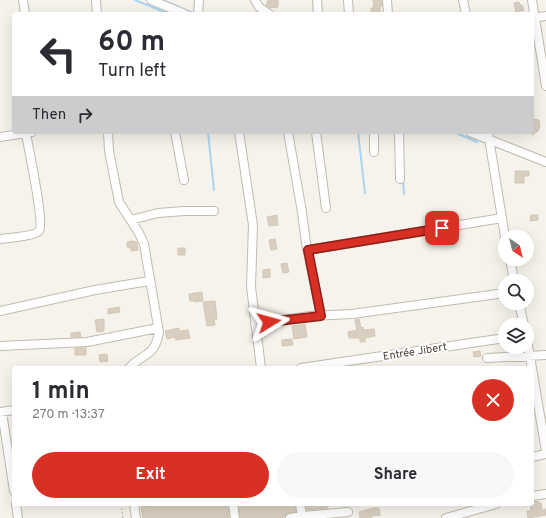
<!DOCTYPE html>
<meta charset="utf-8">
<style>
:root{--surface:#fff;--page:#f7f7f7;--text:#2b2b33;--muted:#7c7c81;--accent:#d93025}
body{margin:0;font-family:Overpass,sans-serif;background:var(--page);color:var(--text);height:100vh;display:flex;flex-direction:column;font-size:15px;white-space:nowrap}
*{box-sizing:border-box;margin:0}
p{font-size:13px;color:var(--muted)}
.icon{flex:none;width:22px;height:22px;fill:none;stroke:currentColor;stroke-width:2;stroke-linecap:round;stroke-linejoin:round}
.map{position:relative;flex:1;overflow:hidden}
.panel{position:absolute;left:12px;top:366px;width:522px;height:140px;display:flex;flex-direction:column;background:var(--surface);border-radius:4px;box-shadow:0 4px 16px #0002}
.panel>*{flex:none}
.guide{position:absolute;left:12px;top:12px;width:522px;height:122px;border-radius:4px;box-shadow:0 4px 16px #0002;background:#fff;color:var(--text);overflow:hidden}
.needle{width:26px;rotate:145deg}
.tools{position:absolute;left:498px;top:230px;display:grid;gap:8px}
.tools a{display:grid;place-items:center;width:36px;height:36px;border-radius:50%;background:var(--surface);box-shadow:0 4px 16px #0002;font-size:20px}
.pin{position:absolute;display:grid;place-items:center;width:34px;height:34px;color:#fff;margin:-17px;border-radius:8px;box-shadow:0 2px 6px #0006}
.me{position:absolute;width:44px;margin:-22px;rotate:82deg;stroke-linejoin:round;filter:drop-shadow(0 0 3px #0008)}
.turn{display:flex;align-items:center;gap:14px;height:84px;padding:0 20px;font-size:18px}
.turn .icon{width:52px;height:52px;stroke-width:2.5}
.turn b{display:block;font-size:28px;line-height:34px}
.then{display:flex;align-items:center;height:38px;padding:0 20px;background:#0003;gap:8px;font-size:15px}
.round{display:grid;place-items:center;flex:none;width:42px;height:42px;border-radius:21px;background:var(--page)}
.headline{display:flex;align-items:center;justify-content:space-between;height:68px;padding:0 20px}
h1{font-size:24px;font-weight:700;line-height:30px}
.cta{display:flex;gap:8px;margin-top:auto;padding:8px 20px}
.cta a{flex:1;height:46px;border-radius:24px;background:var(--accent);color:#fff;font-size:16px;font-weight:700;line-height:46px;text-align:center}
.cta a+a{background:var(--page);color:var(--text)}
.map>svg:first-child{display:block}
</style>
<div class="map">
<svg width="546" height="518" viewBox="0 0 546 518">
<rect width="100%" height="100%" fill="#f6f3ec"/>
<g fill="none" stroke-linecap="round" stroke-linejoin="round">
<!-- stream -->
<path stroke="#a9d4f2" stroke-width="2" d="M135 0 169 14
M163 0 195 14
M208 132 214 190
M358 132 365 193
M454 132 477 142
M403 179 404 194"/>
</g>
<!-- building -->
<path fill="#d8cfc1" stroke="#d3c7b4" d="M268 0H278V7L270 8 266 5Z
M373 0H381L382 6H380V14H371V8H374Z
M519 2 520 5H522L524 10 516 12 514 3Z
M532 119 539 120 540 126 538 131 532 135Z
M515 171H529V176H524V183H515Z
M277 215 278 225 269 226 267 217Z
M531 215H538V220L530 221Z
M275 239 277 249 271 250 269 240Z
M132 241 137 242 138 250 131 251V248L127 247V242Z
M178 248H185V255H178Z
M287 263 289 272 283 273 281 264Z
M270 269V277L263 278V270Z
M202 292 203 301 195 302 194 301H190L189 294Z
M215 301 217 319 214 320 215 325 207 326 203 302Z
M119 307 120 312 108 314V309Z
M104 319V331L97 332 95 320Z
M359 319 361 328 363 327 364 330 374 329 375 336 365 338V342H360V338H349L348 332 357 330 355 320Z
M305 324 307 337 294 339 292 326Z
M179 328V331L188 330 190 338 176 340 175 337 167 339 165 331Z
M80 332 81 337H71V333Z
M292 339 293 345 282 346V340Z
M75 348H86V355H75Z
M480 351 481 356 474 357 473 352Z
M107 354 108 361 100 362 99 355Z
M538 501V503H541L542 510 546 509V515L528 518 527 511H531L530 504H532V502Z
M159 504H221V507L228 506 229 518H143L141 507Z
M239 504H295L296 511 287 514 285 517 275 518H240Z
M306 504H328V508L307 510Z
M373 508H379L380 515 371 516 372 518H360L359 512Z"/>
<g fill="none" stroke-linecap="round" stroke-linejoin="round">
<!-- street casing -->
<g stroke="#c2bbae" stroke-width="10">
<path id="street" d="M23 0 25 14
M96 0 97 14
M151 0 185 14
M255 0 259 7 269 14
M317 0 318 14
M348 0 349 14
M387 0 388 14
M463 0 466 14
M532 0 546 86
M198 14 199 0
M532 18 546 16
M108 132 109 151 119 202 139 233 144 244 159 332C155 357 143 353 129 368
M175 132 184 180
M239 132 253 225 251 287 261 368
M288 132 302 212 306 243 321 316
M316 132 326 208
M374 132V152
M399 132 400 179
M470 132 546 162
M488 132 505 237
M0 137 32 132
M131 220 158 213 184 211H214
M0 239C8 238 35 236 39 231 45 223 28 147 26 133
M308 250 502 218
M510 259 514 281
M519 303 524 325
M0 311 95 290 149 281
M255 324 310 316 352 314 505 293
M527 339 546 451
M0 346 87 342 158 328
M487 358 546 355
M301 368 505 338
M0 412 14 410
M2 412 14 491
M532 457 546 454
M532 496 546 494
M16 504 18 518
M134 504 136 518
M233 504 235 518
M302 516 348 512
M290 518 302 516 300 504
M446 518 496 504"/>
</g>
<!-- path -->
<path stroke="#c4b79f" stroke-width="1" stroke-dasharray="2 2" stroke-linecap="butt" d="M121 504 123 518"/>
<!-- street -->
<use href="#street" stroke="#fff" stroke-width="8"/>
</g>
<g fill="none" stroke-linecap="round" stroke-linejoin="round">
<!-- route casing -->
<g stroke="#8d1f18" stroke-width="10">
<path id="route" d="M269 322 321 316 308 250 442 228"/>
</g>
<!-- route -->
<use href="#route" stroke="#d93025" stroke-width="7"/>
</g>
<g text-anchor="middle" dominant-baseline="central" stroke-width="4" stroke-linejoin="round" paint-order="stroke">
<!-- street labels -->
<g font-size="11" fill="#4b4439" stroke="#fff">
<text transform="translate(415 352) rotate(-9)">Entrée Jibert</text>
</g>
</g>
</svg>
<div class="tools">
<a><svg class="needle" viewBox="-14 -14 28 28"><path d="M0-13l5 13h-10z" fill="#e53935"/><path d="M0 13l5-13h-10z" fill="#7c7c81"/></svg></a>
<a><svg class="icon" aria-label="search" viewBox="0 0 24 24"><circle cx="10" cy="10" r="6"/><path d="M15 15l6 6"/></svg></a>
<a><svg class="icon" aria-label="layers" viewBox="0 0 24 24"><path d="M12 4l9 5-9 5-9-5zM3 14l9 5 9-5"/></svg></a>
</div>
<div class="pin" style="left:442px;top:228px;background:#d93025"><svg class="icon" aria-label="arrive" viewBox="0 0 24 24"><path d="M6 21V4h12l-3 4 3 4H6"/></svg></div>
<svg class="me" style="left:269px;top:322px" viewBox="-20 -20 40 40"><path d="M0-17L14 15 0 8-14 15z" fill="#d93025" stroke="#fff" stroke-width="4"/></svg>
<div class="guide">
<div class="turn"><svg class="icon" aria-label="left" viewBox="0 0 24 24"><path d="M17 20v-9H6M10 6l-5 5 5 5"/></svg><div><b>60 m</b>Turn left</div></div>
<div class="then">Then<svg class="icon" aria-label="right" viewBox="0 0 24 24"><path d="M7 20v-9h11M14 6l5 5-5 5"/></svg></div>
</div>
<section class="panel">
<div class="headline"><div><h1>1 min</h1><p>270 m · 13:37</p></div><a class="round" style="background:#d93025;color:#fff"><svg class="icon" aria-label="close" viewBox="0 0 24 24"><path d="M6 6l12 12M18 6L6 18"/></svg></a></div>
<div class="cta"><a>Exit</a><a>Share</a></div>
</section>
</div>
